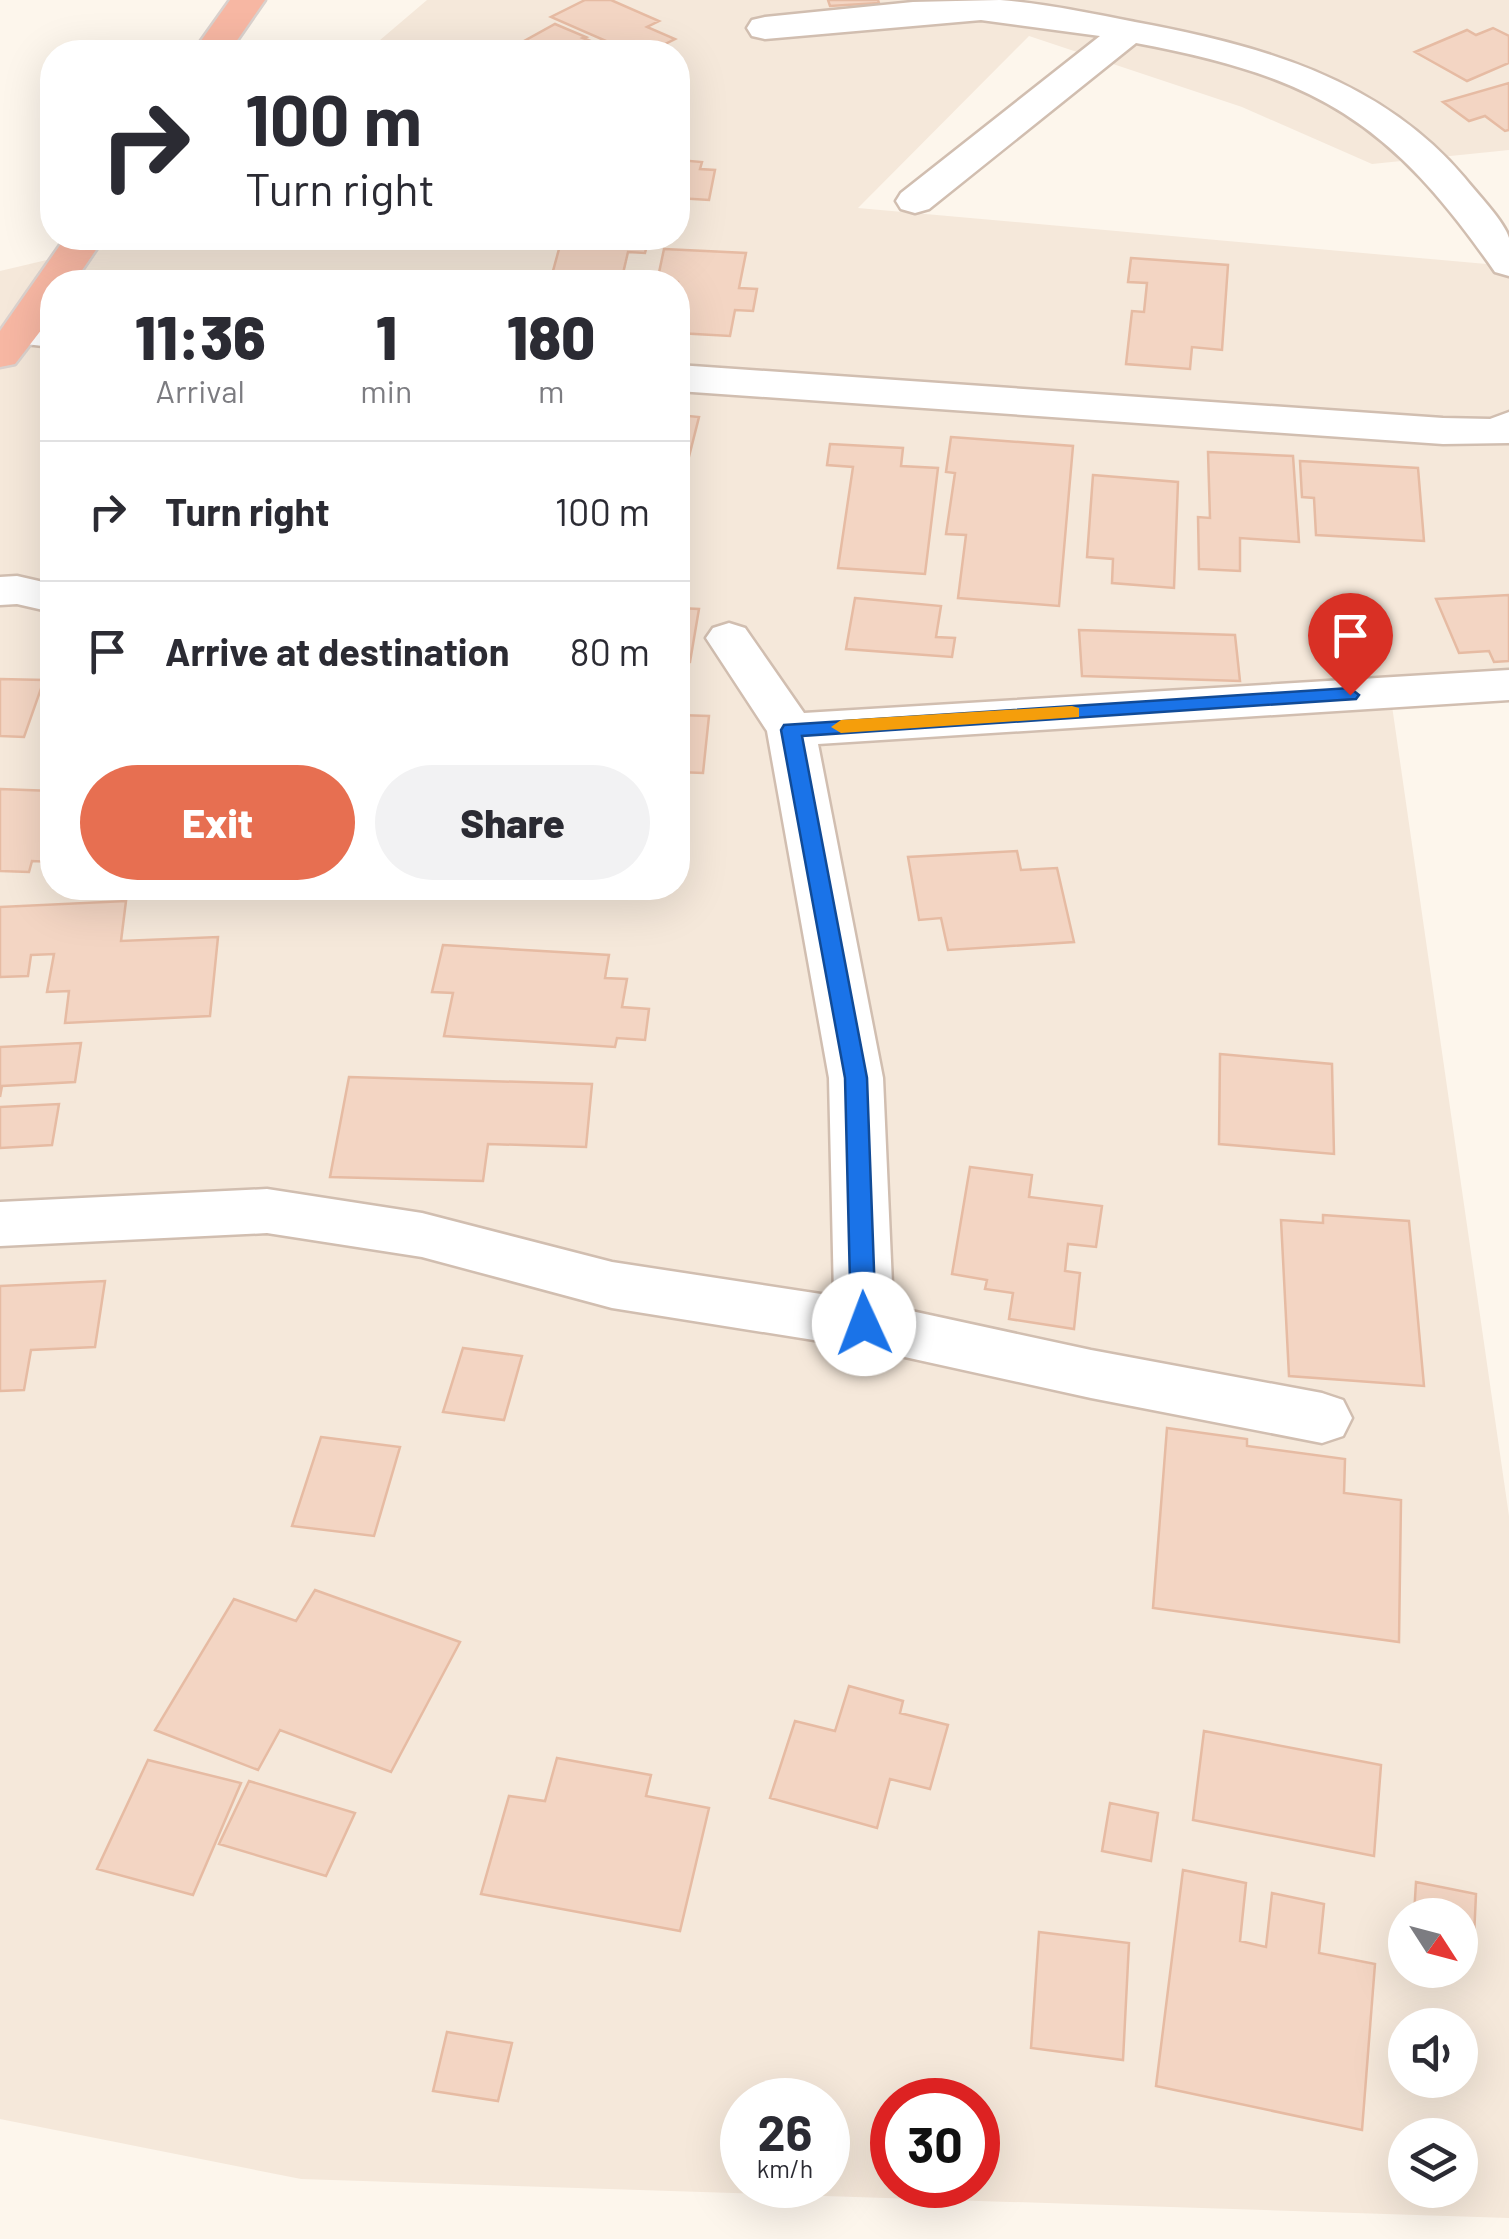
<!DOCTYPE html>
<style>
:root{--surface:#fff;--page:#f2f2f3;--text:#2b2b33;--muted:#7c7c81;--line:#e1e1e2;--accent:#e76f51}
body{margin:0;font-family:Barlow,sans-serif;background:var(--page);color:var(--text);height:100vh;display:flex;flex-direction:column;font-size:38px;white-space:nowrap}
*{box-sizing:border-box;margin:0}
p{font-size:32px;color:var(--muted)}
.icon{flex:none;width:55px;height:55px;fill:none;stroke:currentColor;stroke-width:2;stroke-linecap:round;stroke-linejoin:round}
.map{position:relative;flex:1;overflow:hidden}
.details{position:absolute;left:40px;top:270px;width:650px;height:630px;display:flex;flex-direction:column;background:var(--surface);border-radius:40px;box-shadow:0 10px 40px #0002}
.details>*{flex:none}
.hud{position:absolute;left:40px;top:40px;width:650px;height:210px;border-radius:40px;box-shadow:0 10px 40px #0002;background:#fff;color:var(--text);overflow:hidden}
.needle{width:65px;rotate:126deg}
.controls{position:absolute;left:1388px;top:1898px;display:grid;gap:20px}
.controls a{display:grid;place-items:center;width:90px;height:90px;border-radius:50%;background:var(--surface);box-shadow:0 10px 40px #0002;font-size:50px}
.speed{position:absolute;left:720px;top:2078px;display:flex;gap:20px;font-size:50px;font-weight:700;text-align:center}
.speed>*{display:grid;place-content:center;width:130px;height:130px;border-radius:50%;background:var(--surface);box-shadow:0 10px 40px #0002;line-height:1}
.speed small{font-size:25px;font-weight:400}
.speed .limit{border:15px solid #d22;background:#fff;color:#111}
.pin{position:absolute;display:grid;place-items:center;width:85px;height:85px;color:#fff;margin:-102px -42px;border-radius:50% 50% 50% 0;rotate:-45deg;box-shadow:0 0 10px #0007}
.pin .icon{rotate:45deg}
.me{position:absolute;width:110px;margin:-55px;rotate:358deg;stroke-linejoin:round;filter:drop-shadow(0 0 8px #0008)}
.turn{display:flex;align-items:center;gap:35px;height:210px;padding:0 40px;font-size:45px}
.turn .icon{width:130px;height:130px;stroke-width:2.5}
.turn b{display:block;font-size:70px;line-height:85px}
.eta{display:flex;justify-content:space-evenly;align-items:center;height:170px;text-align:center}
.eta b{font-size:60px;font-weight:800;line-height:70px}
.cta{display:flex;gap:20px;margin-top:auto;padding:20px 40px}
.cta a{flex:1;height:115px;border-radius:60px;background:var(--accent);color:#fff;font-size:40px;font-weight:800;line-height:115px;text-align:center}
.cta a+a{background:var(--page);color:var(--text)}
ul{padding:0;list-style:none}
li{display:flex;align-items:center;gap:30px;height:140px;padding:0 40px;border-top:2px solid var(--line)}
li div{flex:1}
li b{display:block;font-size:38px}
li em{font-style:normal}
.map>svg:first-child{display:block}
</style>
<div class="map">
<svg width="1509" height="2239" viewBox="0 0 1509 2239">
<rect width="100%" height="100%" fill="#fdf6ec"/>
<!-- residential -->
<path fill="#f5e8da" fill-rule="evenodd" d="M427 0H1509V150L1372 164 1242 107 1029 36 858 208 1509 266V684L1390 692 1509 1516V2218L301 2179 0 2119V271L140 238H678V52H366ZM52 282H678V888H52ZM1405 1915H1460V1970H1405ZM1405 2025H1460V2080H1405ZM742 2100H828V2185H742ZM892 2100H978V2185H892ZM1405 2135H1460V2190H1405Z"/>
<!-- building -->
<path fill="#f3d5c3" stroke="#e6bba3" stroke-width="2.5" d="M585 0H611L659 21 647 27 675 39 649 52H631L551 17Z
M828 0H878L879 3 830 6Z
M555 24 586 37 583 38 618 52H504Z
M1493 28 1509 36V63L1467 81 1415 52 1467 30 1476 35Z
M1509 83V130L1505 131 1485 116 1469 121 1443 102Z
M678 160 702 162 700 169 715 170 709 200 678 198Z
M562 238H649L645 253 628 252 621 282H550Z
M664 249 746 253 739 288 757 289 753 311 735 310 730 336 678 333V282H657Z
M1131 258 1228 265 1222 350 1192 347 1190 369 1126 364 1132 311 1144 312 1147 283 1128 282Z
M678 415 699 417 678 500Z
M951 437 1073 446 1059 606 958 598 966 535 946 534 955 473 946 472Z
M830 444 903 448 901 466 938 468 925 574 838 568 853 467 827 465Z
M1208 452 1293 456 1299 542 1240 538V571L1199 569 1198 517 1210 518Z
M1300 461 1418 468 1424 541 1316 535 1314 498 1302 497Z
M1093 475 1178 482 1174 588 1112 583 1113 559 1087 557Z
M1509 595V661L1494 662 1489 651 1459 653 1436 599Z
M855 598 941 606 936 637 955 638 952 657 846 649Z
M678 608 699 609 690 662 678 661Z
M1079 630 1235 635 1240 681 1082 676Z
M0 679 44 680 24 737 0 736Z
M678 715 709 716 703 773 678 772Z
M0 789 52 791V862L32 861 29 872 0 871Z
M1017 851 1021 870 1057 868 1074 942 948 950 941 918 919 920 908 857Z
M126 901 121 941 218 937 210 1016 65 1023 69 991 47 992 54 954 31 955 28 976 0 977V907Z
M443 945 609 955 605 978 627 979 622 1007 649 1009 645 1040 617 1038 615 1047 444 1036 453 993 432 992Z
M81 1043 75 1082 2 1086 0 1097V1047Z
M1220 1054 1332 1064 1334 1154 1219 1144Z
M349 1077 592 1084 586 1147 488 1144 483 1181 330 1177Z
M59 1104 52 1145 0 1148V1107Z
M970 1167 1032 1175 1029 1197 1102 1206 1096 1247 1068 1244 1065 1271 1080 1273 1074 1329 1009 1319 1013 1293 985 1289 987 1280 952 1274Z
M1323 1215 1409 1221 1424 1386 1289 1376 1281 1220 1323 1223Z
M105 1281 95 1347 31 1350 24 1390 0 1391V1286Z
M463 1348 522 1356 504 1420 443 1412Z
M1167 1428 1247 1439V1446L1345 1459 1344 1493 1401 1500 1399 1642 1153 1608Z
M321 1437 400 1447 374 1536 292 1526Z
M315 1590 460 1642 391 1772 280 1730 258 1770 155 1730 234 1599 296 1621Z
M849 1686 903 1701 900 1713 948 1725 930 1789 890 1779 877 1828 770 1798 795 1721 835 1731Z
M1204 1731 1381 1765 1374 1856 1193 1820Z
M557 1758 651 1775 646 1796 709 1808 680 1931 481 1894 509 1796 545 1801Z
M148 1760 241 1783 193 1895 97 1869Z
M249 1781 355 1813 326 1876 219 1844Z
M1110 1803 1158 1813 1151 1861 1102 1851Z
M1183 1870 1246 1883 1240 1941 1266 1947 1272 1893 1324 1904 1319 1953 1375 1964 1362 2130 1156 2086Z
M1416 1882 1476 1894 1473 1958 1460 1955V1915H1414Z
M1039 1932 1129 1943 1123 2060 1031 2048Z
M447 2032 512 2043 498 2101 433 2091Z"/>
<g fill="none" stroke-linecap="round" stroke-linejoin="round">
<!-- minor casing -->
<g stroke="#d1beb0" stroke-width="5">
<path id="minor" d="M1000 0C1046 4 1090 13 1135 22 1259 45 1380 78 1464 177 1475 191 1505 222 1509 238 1509 249 1509 264 1509 276L1495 272C1390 121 1317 77 1136 43L929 209 915 213 901 209 896 201 901 193 1100 36 981 20 765 39 752 36 747 28 752 20 765 17 913 2Z
M21 321 52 323V347L7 342 1 333 7 324Z
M678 365 1443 418 1490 419 1509 412V443L1443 444 678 391Z
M17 576 52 584V612L17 604 0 605V577Z
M729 623 745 628 804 713 1509 670V700L818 744 883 1078 893 1307 1091 1350 1322 1393 1343 1400 1352 1418 1343 1436 1322 1443 1091 1398 864 1348 612 1308 422 1257 267 1233 0 1246V1202L267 1189 422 1213 612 1262 834 1296 829 1078 767 731 706 638 713 628Z"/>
</g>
<!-- highway casing -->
<g stroke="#dad1cd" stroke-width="5">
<path id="highway" d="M230 0H265L229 52H193Z
M65 238H104L74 282H52V316L15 364 0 367V331Z"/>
</g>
<!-- minor -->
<use href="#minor" fill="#fff" fill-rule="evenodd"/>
<!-- highway -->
<use href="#highway" fill="#f7b7a3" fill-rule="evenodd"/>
</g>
<!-- route -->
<path fill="#1a73e8" stroke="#114b97" stroke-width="2.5" d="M1350 688 1359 695 1356 699 802 736 867 1078 876 1324 872 1330H855L851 1324 845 1078 781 730 784 725Z"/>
<!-- slow -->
<path fill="#f59e0b" d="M1072 706 1079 708V717L841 733 831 727 841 720Z"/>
</svg>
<div class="controls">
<a><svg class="needle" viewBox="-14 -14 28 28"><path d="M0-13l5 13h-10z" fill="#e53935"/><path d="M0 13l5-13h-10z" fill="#7c7c81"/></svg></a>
<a><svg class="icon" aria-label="sound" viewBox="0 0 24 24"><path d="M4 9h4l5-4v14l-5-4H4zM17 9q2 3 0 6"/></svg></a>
<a><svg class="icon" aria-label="layers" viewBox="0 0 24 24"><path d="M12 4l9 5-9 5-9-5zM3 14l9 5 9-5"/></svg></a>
</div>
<div class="speed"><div>26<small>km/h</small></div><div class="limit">30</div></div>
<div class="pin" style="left:1350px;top:695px;background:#d93025"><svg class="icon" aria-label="arrive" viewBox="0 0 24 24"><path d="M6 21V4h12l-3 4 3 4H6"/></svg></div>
<svg class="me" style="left:864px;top:1324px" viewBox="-20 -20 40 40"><circle r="19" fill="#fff"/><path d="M0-13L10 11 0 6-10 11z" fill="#1a73e8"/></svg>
<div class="hud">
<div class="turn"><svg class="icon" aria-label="right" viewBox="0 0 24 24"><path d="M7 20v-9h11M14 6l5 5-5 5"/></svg><div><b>100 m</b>Turn right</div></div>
</div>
<section class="details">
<div class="eta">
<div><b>11:36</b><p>Arrival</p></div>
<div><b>1</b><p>min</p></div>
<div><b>180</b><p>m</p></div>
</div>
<ul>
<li><svg class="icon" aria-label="right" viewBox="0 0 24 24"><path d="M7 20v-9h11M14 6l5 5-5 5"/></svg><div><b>Turn right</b></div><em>100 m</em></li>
<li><svg class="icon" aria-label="arrive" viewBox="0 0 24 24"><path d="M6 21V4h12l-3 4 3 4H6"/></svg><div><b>Arrive at destination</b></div><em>80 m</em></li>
</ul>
<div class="cta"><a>Exit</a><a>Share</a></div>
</section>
</div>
